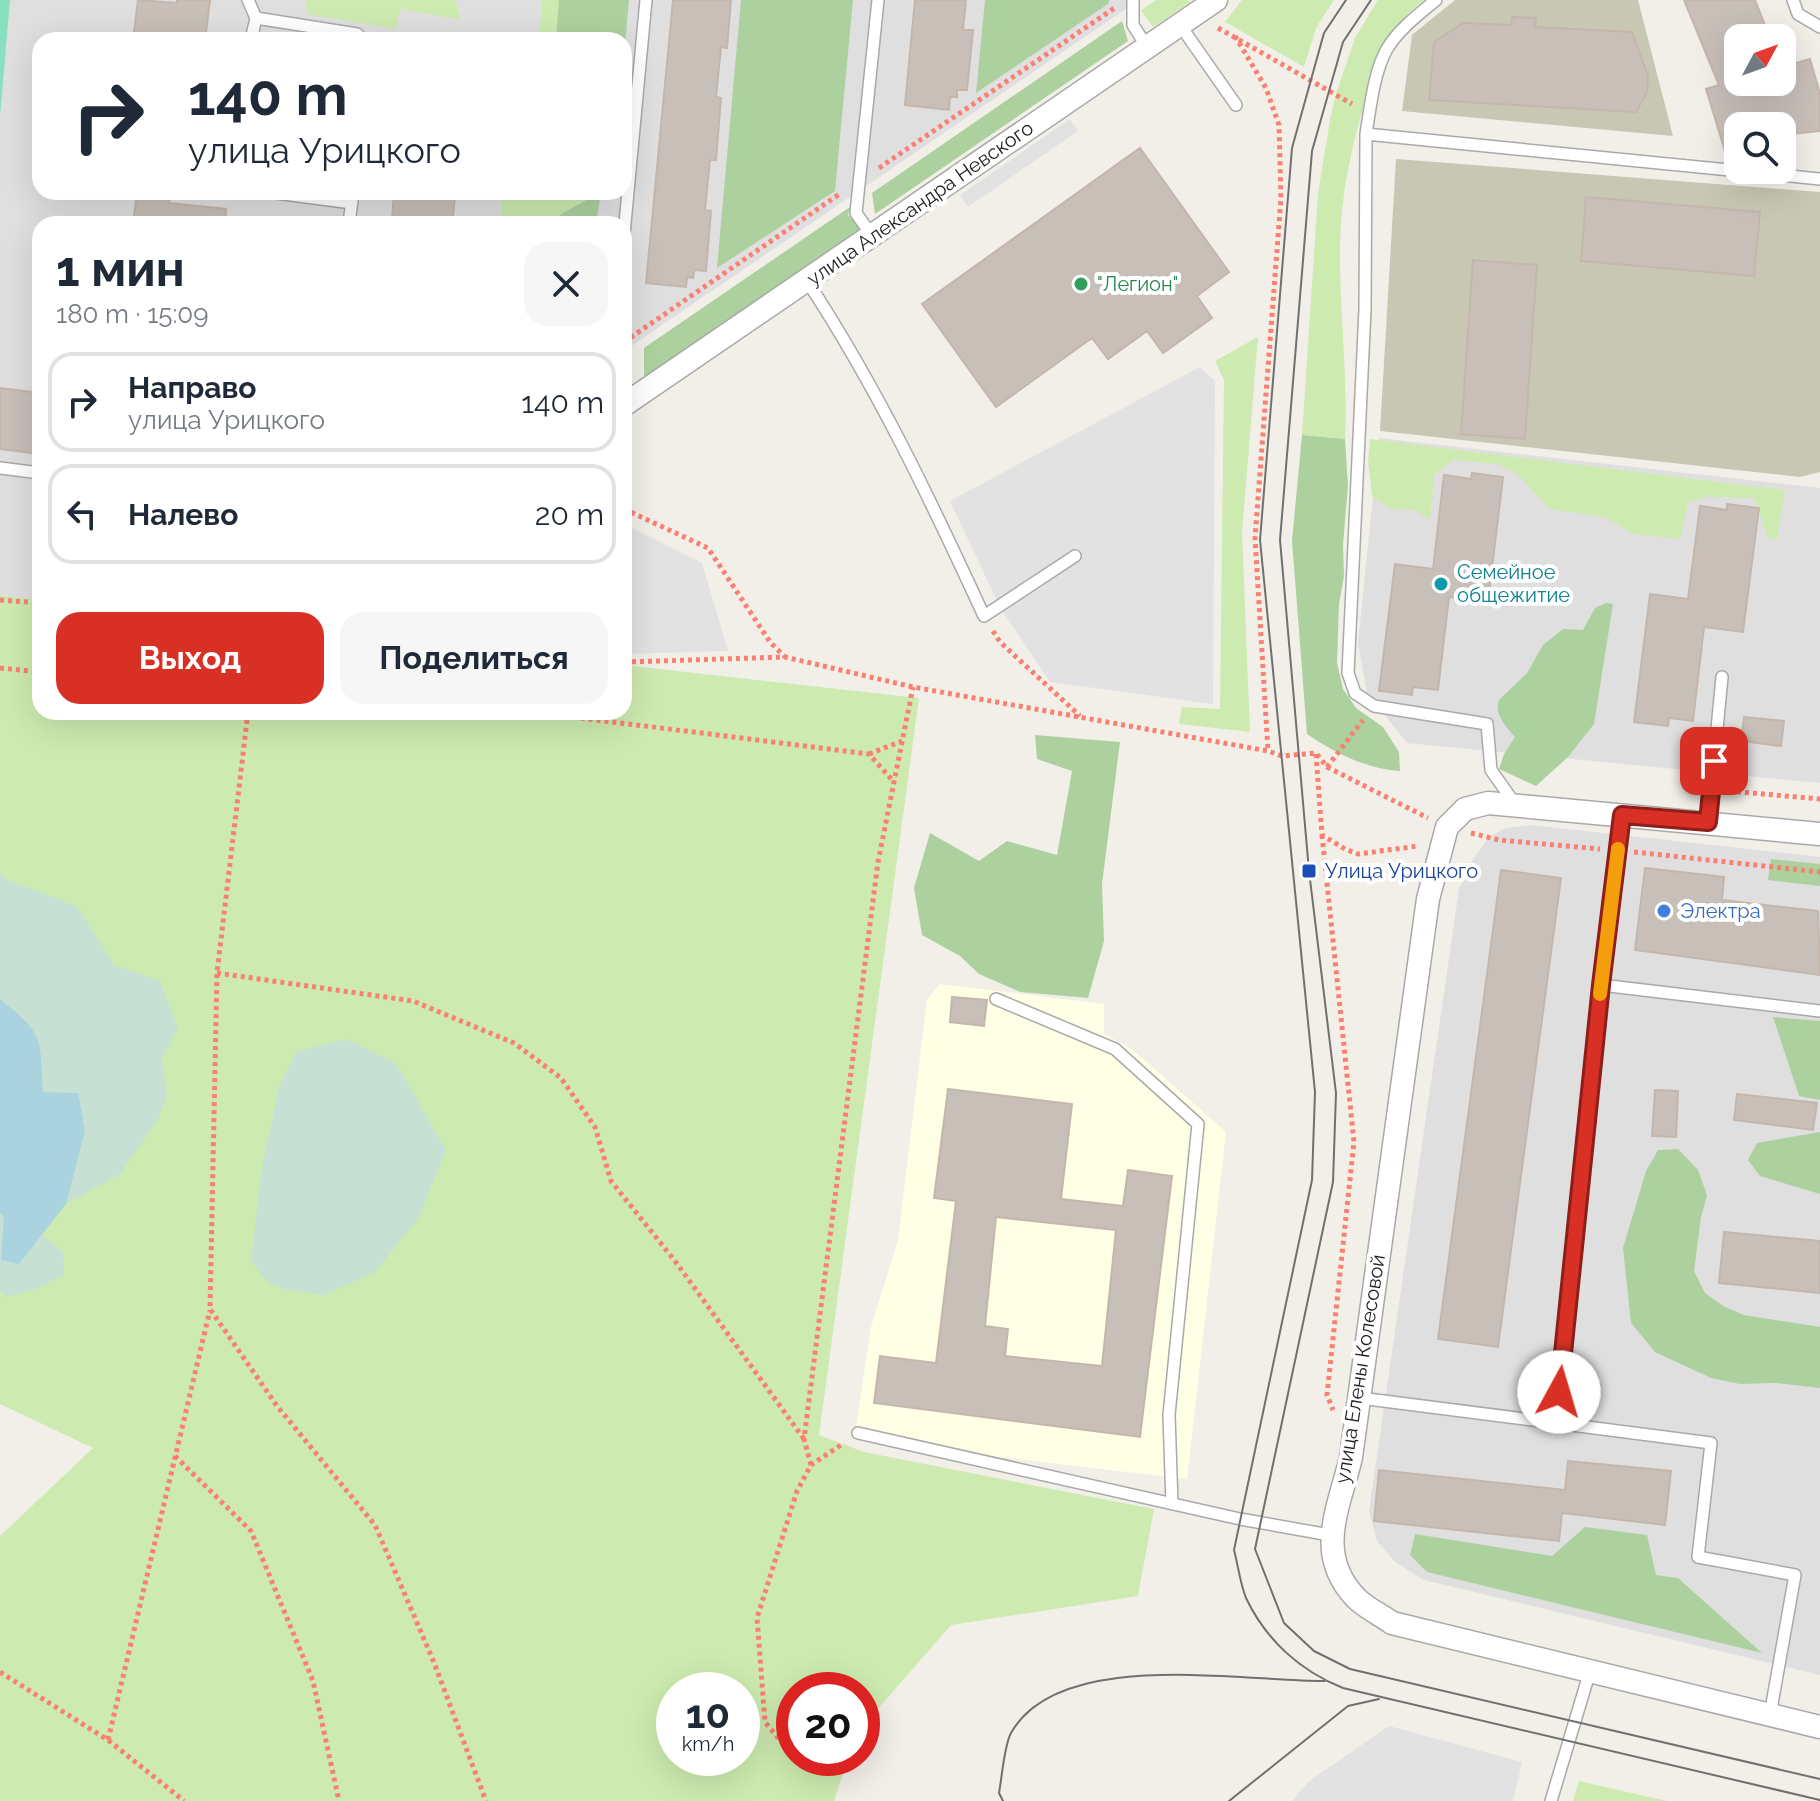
<!DOCTYPE html>
<html lang="ru">
<meta charset="utf-8">
<style>
:root{--surface:#fff;--page:#f6f6f7;--text:#1f2937;--muted:#747a83;--line:#e0e1e3;--accent:#d93025}
body{margin:0;font-family:Raleway,sans-serif;background:var(--page);color:var(--text);height:100vh;display:flex;flex-direction:column;font-size:30px;white-space:nowrap}
*{box-sizing:border-box;margin:0}
p{font-size:26px;color:var(--muted)}
.icon{flex:none;width:44px;height:44px;fill:none;stroke:currentColor;stroke-width:2;stroke-linecap:round;stroke-linejoin:round}
.map{position:relative;flex:1;overflow:hidden}
.drawer{position:absolute;left:32px;top:216px;width:600px;height:504px;display:flex;flex-direction:column;background:var(--surface);border-radius:24px;box-shadow:0 8px 32px #0002}
.drawer>*{flex:none}
.top-card{position:absolute;left:32px;top:32px;width:600px;height:168px;border-radius:24px;box-shadow:0 8px 32px #0002;background:#fff;color:var(--text);overflow:hidden}
.needle{width:52px;rotate:49deg}
.buttons{position:absolute;left:1724px;top:24px;display:grid;gap:16px}
.buttons a{display:grid;place-items:center;width:72px;height:72px;border-radius:16px;background:var(--surface);box-shadow:0 8px 32px #0002;font-size:40px}
.speed{position:absolute;left:656px;top:1672px;display:flex;gap:16px;font-size:40px;font-weight:700;text-align:center}
.speed>*{display:grid;place-content:center;width:104px;height:104px;border-radius:50%;background:var(--surface);box-shadow:0 8px 32px #0002;line-height:1}
.speed small{font-size:20px;font-weight:400}
.speed .limit{border:12px solid #d22;background:#fff;color:#111}
.pin{position:absolute;display:grid;place-items:center;width:68px;height:68px;color:#fff;margin:-34px;border-radius:16px;box-shadow:0 4px 12px #0006}
.me{position:absolute;width:88px;margin:-44px;rotate:6deg;stroke-linejoin:round;filter:drop-shadow(0 0 6px #0008)}
.turn{display:flex;align-items:center;gap:28px;height:168px;padding:0 24px;font-size:36px}
.turn .icon{width:104px;height:104px;stroke-width:2.5}
.turn b{display:block;font-size:56px;line-height:68px}
.round{display:grid;place-items:center;flex:none;width:84px;height:84px;border-radius:24px;background:var(--page)}
.headline{display:flex;align-items:center;justify-content:space-between;height:136px;padding:0 24px}
h1{font-size:48px;font-weight:700;line-height:60px}
.button{display:flex;gap:16px;margin-top:auto;padding:16px 24px}
.button a{flex:1;height:92px;border-radius:24px;background:var(--accent);color:#fff;font-size:32px;font-weight:700;line-height:92px;text-align:center}
.button a+a{background:var(--page);color:var(--text)}
ul{padding:0;list-style:none}
li{display:flex;align-items:center;gap:24px;height:100px;margin:0 16px 12px;padding:0 8px;border:4px solid var(--line);border-radius:24px}
li div{flex:1}
li b{display:block;font-size:30px}
li em{font-style:normal}
.map>svg:first-child{display:block}
</style>
<div class="map">
<svg width="1820" height="1801" viewBox="0 0 1820 1801">
<rect width="100%" height="100%" fill="#f2efe9"/>
<!-- residential -->
<path fill="#e0dfdf" fill-rule="evenodd" d="M0 0H1139L624 351V224H40V600L0 595ZM40 40H624V192H40Z
M1379 438 1820 488V783L1407 743 1367 693 1358 643Z
M1531 825 1820 857V1675L1424 1580 1395 1562 1377 1541 1369 1511 1459 889 1472 861 1489 837 1505 828Z"/>
<!-- education -->
<path fill="#ffffe5" d="M940 984 1104 1004V1034L1133 1050 1226 1132 1187 1479 854 1440 871 1327 898 1240 927 1000Z"/>
<!-- construction -->
<path fill="#c7c7b4" d="M1455 0H1638L1673 136 1402 111 1412 35Z
M1396 159 1820 192V472L1800 477 1380 431Z"/>
<!-- grass -->
<path fill="#cdebb0" fill-rule="evenodd" d="M306 0H449L456 1 461 20 400 9 396 29 307 14Z
M542 0H559L556 40H539Z
M1156 0H1188L1190 2 1153 27 1141 10Z
M1242 0H1334L1316 28 1304 67 1225 22Z
M1378 0H1424C1388 27 1379 57 1366 98 1352 145 1341 193 1340 243 1339 308 1348 374 1345 439L1302 435 1318 193 1330 120 1336 94 1355 38Z
M502 192H600L561 214 555 224H501Z
M1258 337 1242 532 1250 732 1179 724 1182 707 1220 709 1224 380 1215 361Z
M1370 439 1785 490 1777 539H1768L1755 498 1706 497 1688 503 1680 539 1634 534 1604 517 1550 509 1517 474 1497 464 1454 460 1434 475 1430 520 1415 510 1391 509 1372 496 1368 462Z
M0 595 40 600V712H624V665L919 698 819 1435 864 1452 1154 1509 1138 1596 951 1625 862 1727V1690H794V1758H848L834 1801H0V1536L93 1448 0 1404ZM674 1690H742V1758H674Z
M1579 1781 1667 1801H1573Z"/>
<!-- forest -->
<path fill="#add19e" d="M559 0H629L624 56V40H556Z
M741 0H853L835 191 717 268Z
M985 0H1109L1108 4 976 93Z
M1122 21 1128 41 875 214 872 193Z
M601 192 596 224H555L561 214Z
M850 207 848 215 861 229 644 377V348Z
M1302 435 1345 439 1348 485 1343 545 1344 576 1339 604 1337 663 1343 689 1356 708 1383 727 1399 752 1400 771C1366 769 1335 753 1307 734L1292 541Z
M1606 603 1613 604 1594 724 1568 757 1536 786 1499 769 1504 754 1515 737C1506 727 1494 715 1499 700L1527 673 1543 645 1563 629 1583 630 1595 608Z
M1035 735 1120 742 1102 884 1104 941 1088 998 1020 992 979 974 960 956 922 935 914 888 930 833 979 861 1007 841 1057 855 1072 771 1037 759Z
M1771 859 1820 864V886L1768 880Z
M1773 1017 1820 1021V1100L1799 1096Z
M1820 1132V1194L1760 1176 1748 1160 1757 1143Z
M1678 1149 1698 1170 1707 1195 1701 1217 1694 1271 1705 1293 1723 1306 1744 1315 1820 1327V1388L1776 1383 1740 1384 1711 1378 1655 1352 1631 1323 1623 1248 1646 1171 1658 1150Z
M1585 1527 1647 1535 1656 1575 1678 1578 1762 1653 1427 1572 1410 1555 1415 1534 1552 1556Z"/>
<!-- wetland -->
<path fill="#c6e0d4" d="M0 873 9 880 78 907 114 965 160 981 178 1028 162 1057 167 1095 158 1119 120 1174 66 1204 85 1131 77 1093 43 1092C41 1040 43 1033 0 999Z
M346 1039 396 1063 446 1150 418 1219 375 1272 323 1295 287 1290 267 1282 251 1261 261 1173 279 1087 296 1052Z
M0 1213 4 1216 19 1264 41 1234 63 1252 64 1275 35 1289 6 1297 0 1291Z"/>
<!-- pitch -->
<path fill="#88e0be" d="M0 0H10L0 117Z"/>
<!-- parking -->
<path fill="#e2e2e2" d="M1070 119 1078 131 968 207 960 195Z
M1200 367 1215 381 1213 704 1050 682 1000 607 950 501Z
M626 525 702 563 728 651 624 654Z
M1389 1726 1522 1762 1513 1801H1292L1308 1782Z"/>
<!-- water -->
<path fill="#aad3df" d="M0 999C45 1035 40 1038 43 1092L78 1093 85 1131 66 1204 19 1264 1 1260 4 1216 0 1213Z"/>
<!-- building -->
<path fill="#c7bfb8" stroke="#c4b6ab" stroke-width="2" fill-rule="evenodd" d="M138 0 177 3V0H210L205 40H133Z
M673 0H731L727 48 721 47 716 97 721 98 716 160H710L705 210 711 211 706 271 694 270 693 278 687 277 686 287 646 283Z
M915 0H966L963 30H973L967 90H957V97H950L949 110 905 105Z
M1684 0H1755L1770 38H1738V82H1782V67L1810 59 1820 94V131L1782 135V126H1738V162L1728 161 1706 89 1719 85Z
M1512 17 1536 18 1535 27 1632 32 1648 76 1647 92 1636 112 1429 100 1434 42 1463 23 1511 25Z
M1140 148 1229 272 1197 296 1212 318 1163 353 1147 331 1108 359 1092 338 996 407 922 304Z
M137 192H170L169 203 226 209 225 224H133Z
M394 192H449V197H455L452 224H398V220H392Z
M1586 197 1760 212 1754 276 1581 261Z
M1473 260 1537 265 1525 439 1461 434Z
M0 388 40 393V454L0 449Z
M1472 473 1503 477 1488 602 1449 597 1438 690 1413 687 1412 695 1379 691 1395 564 1433 569 1444 475 1471 479Z
M1727 504 1759 508 1743 632 1704 627 1693 721 1669 718 1668 726 1634 722 1650 594 1688 599 1700 506 1727 510Z
M1744 717 1784 721 1781 746 1741 741Z
M1645 868 1724 877 1722 900 1818 911 1820 975 1635 950Z
M1501 870 1561 878 1498 1347 1438 1339Z
M952 997 987 1000 984 1026 950 1022Z
M948 1089 1072 1104 1061 1199 1123 1206 1128 1170 1172 1176 1140 1437 874 1403 880 1356 936 1363 956 1201 934 1198ZM996 1217 1116 1230 1102 1366 1005 1356 1008 1329 985 1326Z
M1655 1090 1678 1091 1676 1137 1652 1136Z
M1737 1094 1817 1103 1813 1130 1734 1120Z
M1724 1232 1820 1241V1293L1719 1283Z
M1568 1461 1671 1471 1665 1525 1562 1513 1559 1541 1374 1521 1379 1470 1565 1490Z"/>
<g fill="none" stroke-linecap="round" stroke-linejoin="round">
<!-- lane casing -->
<g stroke="#a9a9a9" stroke-width="14">
<path id="lane" d="M248 0 256 18 357 34 363 40
M1133 0V25L1147 47
M1793 0 1798 14 1820 27
M1180 25 1236 105
M251 40 256 18
M1366 134C1370 109 1374 71 1387 49 1398 30 1419 14 1436 0
M268 192 352 203
M349 224 353 192
M624 234 646 0
M872 236 856 213 878 0
M807 281C877 387 931 501 984 616L1075 556
M0 468 40 473
M1515 804 1491 770 1487 724 1374 706 1355 693 1348 673 1365 309 1366 134 1820 179
M1622 815 1601 985 1820 1011
M1708 822 1722 677
M996 999 1115 1049 1198 1124 1169 1415 1172 1504
M1360 1398 1556 1423 1601 985
M1556 1423 1711 1443 1698 1557 1795 1575 1770 1715
M858 1433 1240 1519 1330 1535
M1551 1801 1590 1671"/>
</g>
<!-- street casing -->
<g stroke="#a9a9a9" stroke-width="25">
<path id="street" d="M624 405 1216 0
M1820 834 1488 803 1465 809 1447 827 1428 899 1351 1457C1340 1506 1313 1553 1356 1598 1366 1608 1381 1615 1392 1623L1820 1727"/>
</g>
<!-- path -->
<path stroke="#fa8072" stroke-width="5" stroke-dasharray="4 4" stroke-linecap="butt" d="M1218 28 1352 104
M1235 36 1266 88 1279 125 1281 198 1255 538 1268 751
M879 168 1116 7
M624 342 841 193
M624 509 708 548 770 642 785 657
M0 600 40 603
M993 631 1000 642 1080 716
M624 662 785 657 913 687 1268 751 1282 756 1316 753 1327 767 1363 720
M0 668 40 672
M248 712 217 973 210 1309 277 1406 375 1525 433 1660 486 1801
M533 712 869 754 893 781
M869 754 902 741
M1316 754 1322 835 1345 849 1358 854 1418 846
M1327 767 1428 818
M1729 791 1820 799
M1471 833 1499 840 1600 849
M1322 835 1354 1142 1327 1395 1333 1410
M1634 852 1820 872
M217 973 413 1001 514 1043 561 1078 595 1127 611 1181 675 1261 804 1439
M175 1456 251 1531 313 1681 339 1801
M811 1465 804 1439 878 862 913 687
M0 1672 108 1740 184 1801
M108 1740 210 1310
M794 1757 765 1722 757 1618 797 1491 811 1465 844 1443
M795 1758 804 1769"/>
<!-- lane -->
<use href="#lane" stroke="#fff" stroke-width="11"/>
<!-- street -->
<use href="#street" stroke="#fff" stroke-width="22"/>
<!-- tram -->
<path stroke="#707070" stroke-width="2" d="M1346 0 1324 33 1292 148 1260 540 1315 1092 1312 1180 1234 1550C1238 1565 1240 1583 1246 1598 1266 1640 1300 1671 1343 1688L1820 1800
M1371 0 1343 42 1312 151 1280 540 1309 871 1336 1093 1333 1182 1255 1549 1284 1623 1314 1651 1350 1669 1820 1779
M1003 1801 999 1793C1002 1777 1004 1746 1011 1733 1059 1647 1244 1682 1325 1681
M1229 1801 1348 1706 1379 1699"/>
</g>
<g fill="none" stroke-linecap="round" stroke-linejoin="round">
<!-- route casing -->
<g stroke="#8d1f18" stroke-width="20">
<path id="route" d="M1559 1392 1601 985 1622 815 1708 822 1714 761"/>
</g>
<!-- route -->
<use href="#route" stroke="#d93025" stroke-width="14"/>
<!-- slow -->
<path stroke="#f59e0b" stroke-width="14" d="M1600 994 1618 849"/>
</g>
<!-- markers -->
<circle fill="#2e9e5b" stroke="#fff" stroke-width="3" cx="1081" cy="284" r="8"/>
<circle fill="#0f9aa8" stroke="#fff" stroke-width="3" cx="1441" cy="584" r="8"/>
<rect fill="#1a4fb4" stroke="#fff" stroke-width="3" x="1301" y="863" width="16" height="16" rx="4"/>
<circle fill="#3f7fe0" stroke="#fff" stroke-width="3" cx="1664" cy="911" r="8"/>
<g text-anchor="middle" dominant-baseline="central" stroke-width="8" stroke-linejoin="round" paint-order="stroke">
<!-- street labels -->
<g font-size="20" fill="#222" stroke="#fff">
<text transform="translate(920 203) rotate(-35)">улица Александра Невского</text>
<text transform="translate(1360 1369) rotate(-81)">улица Елены Колесовой</text>
</g>
<!-- leisure labels -->
<g font-size="20" fill="#27864d" stroke="#fff" text-anchor="start">
<text x="1097" y="284">"Легион"</text>
</g>
<!-- culture labels -->
<g font-size="20" fill="#0d838f" stroke="#fff" text-anchor="start">
<text x="1457" y="572">Семейное<tspan x="1457" dy="23">общежитие</tspan></text>
</g>
<!-- transit labels -->
<g font-size="20" fill="#164399" stroke="#fff" text-anchor="start">
<text x="1325" y="871">Улица Урицкого</text>
</g>
<!-- shop labels -->
<g font-size="20" fill="#366cbe" stroke="#fff" text-anchor="start">
<text x="1680" y="911">Электра</text>
</g>
</g>
</svg>
<div class="buttons">
<a><svg class="needle" viewBox="-14 -14 28 28"><path d="M0-13l5 13h-10z" fill="#e53935"/><path d="M0 13l5-13h-10z" fill="#747a83"/></svg></a>
<a><svg class="icon" aria-label="search" viewBox="0 0 24 24"><circle cx="10" cy="10" r="6"/><path d="M15 15l6 6"/></svg></a>
</div>
<div class="speed"><div>10<small>km/h</small></div><div class="limit">20</div></div>
<div class="pin" style="left:1714px;top:761px;background:#d93025"><svg class="icon" aria-label="arrive" viewBox="0 0 24 24"><path d="M6 21V4h12l-3 4 3 4H6"/></svg></div>
<svg class="me" style="left:1559px;top:1392px" viewBox="-20 -20 40 40"><circle r="19" fill="#fff"/><path d="M0-13L10 11 0 6-10 11z" fill="#d93025"/></svg>
<div class="top-card">
<div class="turn"><svg class="icon" aria-label="right" viewBox="0 0 24 24"><path d="M7 20v-9h11M14 6l5 5-5 5"/></svg><div><b>140 m</b>улица Урицкого</div></div>
</div>
<section class="drawer">
<div class="headline"><div><h1>1 мин</h1><p>180 m · 15:09</p></div><a class="round"><svg class="icon" aria-label="close" viewBox="0 0 24 24"><path d="M6 6l12 12M18 6L6 18"/></svg></a></div>
<ul>
<li><svg class="icon" aria-label="right" viewBox="0 0 24 24"><path d="M7 20v-9h11M14 6l5 5-5 5"/></svg><div><b>Направо</b><p>улица Урицкого</p></div><em>140 m</em></li>
<li><svg class="icon" aria-label="left" viewBox="0 0 24 24"><path d="M17 20v-9H6M10 6l-5 5 5 5"/></svg><div><b>Налево</b></div><em>20 m</em></li>
</ul>
<div class="button"><a>Выход</a><a>Поделиться</a></div>
</section>
</div>
